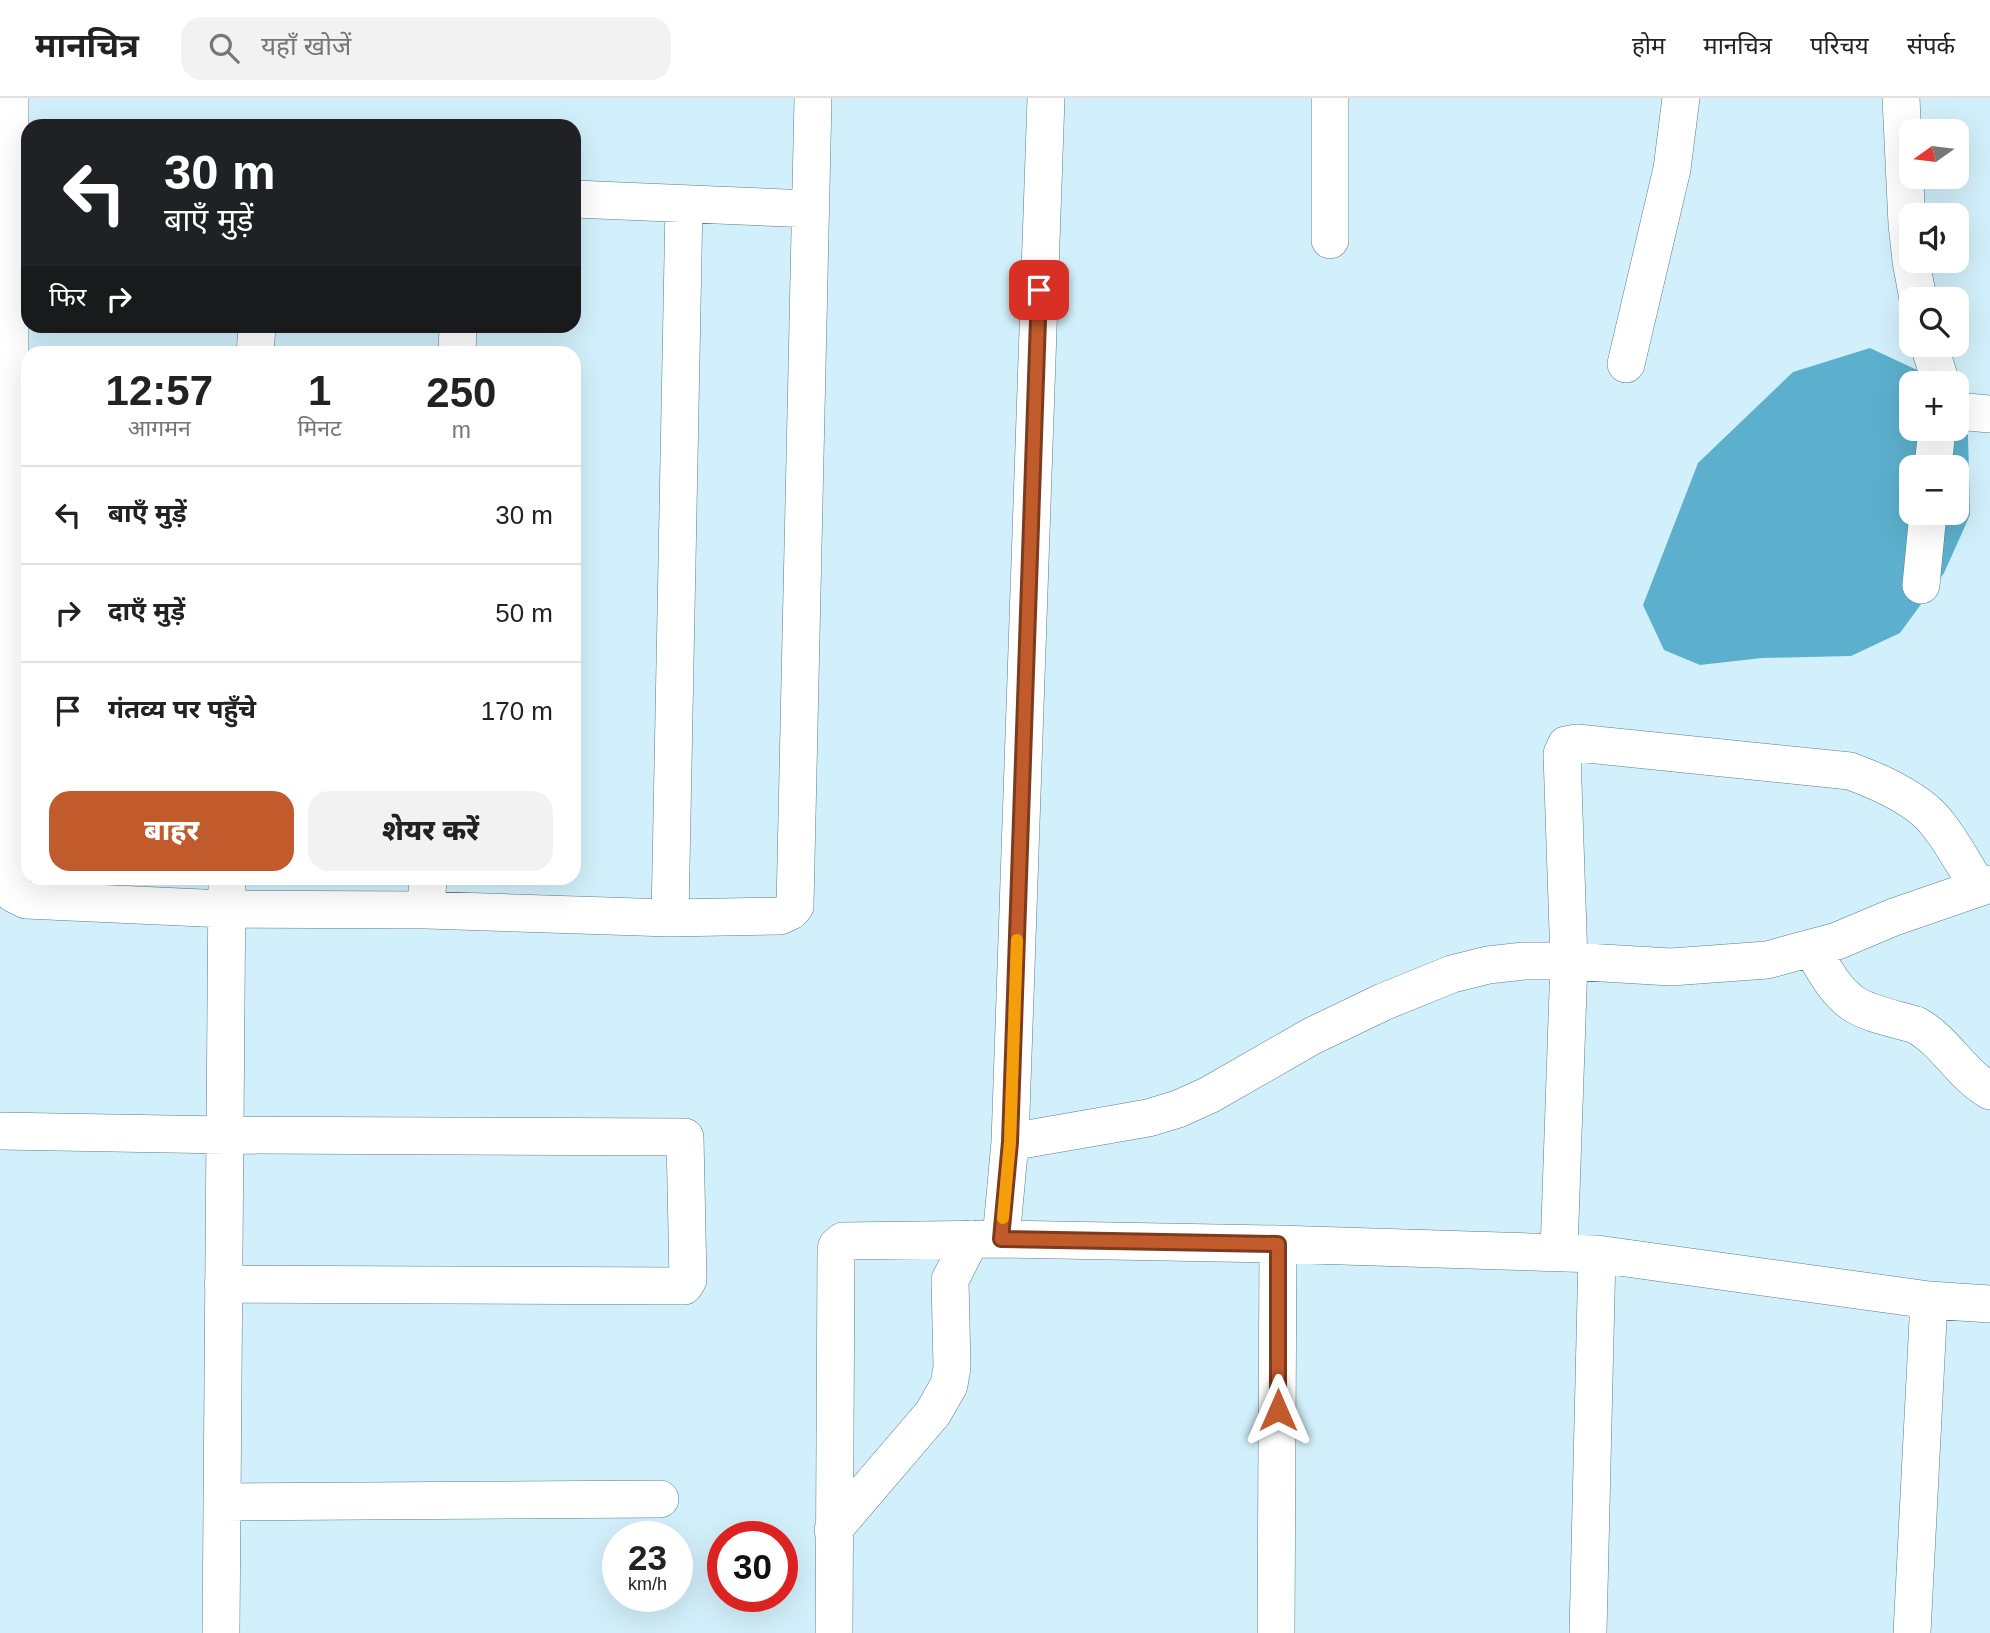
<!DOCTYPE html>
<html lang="hi">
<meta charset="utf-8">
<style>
:root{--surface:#fff;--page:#f2f2f2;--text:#222;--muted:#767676;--line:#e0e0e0;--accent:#c15b2c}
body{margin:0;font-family:Helvetica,"Noto Sans Devanagari",sans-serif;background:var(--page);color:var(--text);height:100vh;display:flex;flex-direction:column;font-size:26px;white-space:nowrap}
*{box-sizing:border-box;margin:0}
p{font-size:23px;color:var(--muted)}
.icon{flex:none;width:38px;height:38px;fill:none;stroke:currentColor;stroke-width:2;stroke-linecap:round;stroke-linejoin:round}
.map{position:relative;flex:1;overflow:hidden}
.drawer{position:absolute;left:21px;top:248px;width:560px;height:539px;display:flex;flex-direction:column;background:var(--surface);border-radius:21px;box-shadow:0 7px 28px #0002}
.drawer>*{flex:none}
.banner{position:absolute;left:21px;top:21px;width:560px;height:214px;border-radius:21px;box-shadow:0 7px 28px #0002;background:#202124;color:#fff;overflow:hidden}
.needle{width:46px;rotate:256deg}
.controls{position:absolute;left:1899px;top:21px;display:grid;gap:14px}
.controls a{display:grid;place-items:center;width:70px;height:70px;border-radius:14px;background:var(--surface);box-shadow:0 7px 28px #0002;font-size:35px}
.speed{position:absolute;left:602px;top:1423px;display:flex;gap:14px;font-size:35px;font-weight:700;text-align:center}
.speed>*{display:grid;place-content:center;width:91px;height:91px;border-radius:50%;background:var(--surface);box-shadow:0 7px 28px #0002;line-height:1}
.speed small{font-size:18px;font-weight:400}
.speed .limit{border:10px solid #d22;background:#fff;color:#111}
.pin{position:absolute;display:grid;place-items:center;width:60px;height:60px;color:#fff;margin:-30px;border-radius:14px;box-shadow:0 4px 10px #0006}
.me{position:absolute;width:77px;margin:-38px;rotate:0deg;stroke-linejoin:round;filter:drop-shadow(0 0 5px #0008)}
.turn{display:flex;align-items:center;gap:24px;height:147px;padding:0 28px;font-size:32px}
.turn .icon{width:91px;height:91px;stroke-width:2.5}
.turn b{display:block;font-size:49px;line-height:60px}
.then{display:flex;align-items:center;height:66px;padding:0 28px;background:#0003;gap:14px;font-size:26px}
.eta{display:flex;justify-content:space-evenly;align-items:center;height:119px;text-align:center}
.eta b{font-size:42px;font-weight:800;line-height:49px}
.primary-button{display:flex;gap:14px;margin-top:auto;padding:14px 28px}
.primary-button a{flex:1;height:80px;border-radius:21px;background:var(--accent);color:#fff;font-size:28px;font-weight:800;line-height:80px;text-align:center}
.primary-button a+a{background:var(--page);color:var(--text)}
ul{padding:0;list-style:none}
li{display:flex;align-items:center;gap:21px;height:98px;padding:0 28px;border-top:2px solid var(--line)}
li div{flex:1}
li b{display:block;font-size:26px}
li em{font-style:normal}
header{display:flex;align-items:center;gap:42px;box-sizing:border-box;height:98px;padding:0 35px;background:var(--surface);border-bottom:2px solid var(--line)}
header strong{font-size:33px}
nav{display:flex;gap:38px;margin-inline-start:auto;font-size:24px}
.search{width:490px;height:63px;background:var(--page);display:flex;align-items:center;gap:18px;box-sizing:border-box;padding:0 24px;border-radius:21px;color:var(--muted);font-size:26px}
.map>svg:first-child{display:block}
</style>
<header>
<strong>मानचित्र</strong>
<div class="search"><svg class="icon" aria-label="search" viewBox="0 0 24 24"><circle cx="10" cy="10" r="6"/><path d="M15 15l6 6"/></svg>यहाँ खोजें</div>
<nav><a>होम</a><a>मानचित्र</a><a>परिचय</a><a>संपर्क</a></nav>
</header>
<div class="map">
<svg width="1990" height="1535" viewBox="0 0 1990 1535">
<rect width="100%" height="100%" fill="#d2f0fb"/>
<!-- water -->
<path fill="#5cb0cd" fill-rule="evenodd" d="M1870 250 1917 272 1927 285H1911V331H1956L1957 323 1968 337 1970 417 1944 475 1900 535 1851 558 1762 560 1700 567 1664 552 1643 507 1698 365 1793 274ZM1911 369H1956V415H1911Z"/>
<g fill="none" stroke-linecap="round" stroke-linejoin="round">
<!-- minor casing -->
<g stroke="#5b7d8a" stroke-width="38">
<path id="minor" d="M10 0V780L14 796 26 802 225 811 426 812 670 820 780 818 791 813 795 808 813 0
M1330 0V142
M1901 0 1907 126 1911 162
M574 101 811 111
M1911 163 1918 201
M1929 247 1941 285
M255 256 257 228
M457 256 458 228
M1626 266 1672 71 1681 0
M1956 313 1990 316
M1933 369 1937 331
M1921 487 1928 415
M426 812 428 780
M670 820 684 107
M1811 850C1823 869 1835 894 1854 906 1871 917 1897 921 1916 927 1945 943 1961 976 1990 993
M0 1033 225 1037 685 1039 688 1182 684 1188 223 1186
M1010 1044 1148 1020 1178 1011 1209 997 1312 938 1383 904 1452 876 1488 867 1524 863H1569L1671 869 1767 862 1837 843 1894 819 1990 786
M1001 1141 1010 1044 1046 0
M1559 1154 1569 863 1562 656 1566 647 1577 645 1850 673C1877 683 1918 701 1936 724 1952 743 1964 767 1978 789
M222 1404 660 1401
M833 1432 933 1315 949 1287 952 1269 950 1182 971 1141
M221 1535 227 780
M834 1535 836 1152 837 1148 843 1143 1001 1141 1278 1146 1597 1156 1929 1202 1990 1206
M1276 1535 1278 1146
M1588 1535 1597 1156
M1912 1535 1929 1202"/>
</g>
<!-- minor -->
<use href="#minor" stroke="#fff" stroke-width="37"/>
</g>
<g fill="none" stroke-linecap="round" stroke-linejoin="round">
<!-- route casing -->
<g stroke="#7d3b1d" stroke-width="18">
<path id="route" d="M1039 192 1010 1044 1001 1141 1278 1146V1312"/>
</g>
<!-- route -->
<use href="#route" stroke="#c15b2c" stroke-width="12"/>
<!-- slow -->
<path stroke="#f59e0b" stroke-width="12" d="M1003 1120 1010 1044 1017 842"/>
</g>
</svg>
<div class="controls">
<a><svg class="needle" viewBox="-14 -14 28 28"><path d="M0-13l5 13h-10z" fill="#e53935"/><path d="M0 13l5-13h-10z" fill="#767676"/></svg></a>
<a><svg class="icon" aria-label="sound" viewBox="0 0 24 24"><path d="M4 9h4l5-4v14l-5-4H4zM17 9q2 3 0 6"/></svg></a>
<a><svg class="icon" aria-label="search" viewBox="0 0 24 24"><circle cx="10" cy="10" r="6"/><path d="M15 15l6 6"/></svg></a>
<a>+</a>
<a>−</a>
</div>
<div class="speed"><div>23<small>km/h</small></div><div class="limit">30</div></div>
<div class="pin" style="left:1039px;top:192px;background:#d93025"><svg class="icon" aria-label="arrive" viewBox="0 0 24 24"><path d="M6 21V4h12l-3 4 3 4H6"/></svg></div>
<svg class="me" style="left:1278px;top:1312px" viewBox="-20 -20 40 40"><path d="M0-17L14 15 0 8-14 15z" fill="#c15b2c" stroke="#fff" stroke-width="4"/></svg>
<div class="banner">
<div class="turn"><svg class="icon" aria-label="left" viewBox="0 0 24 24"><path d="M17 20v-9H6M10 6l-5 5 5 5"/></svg><div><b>30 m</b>बाएँ मुड़ें</div></div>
<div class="then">फिर<svg class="icon" aria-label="right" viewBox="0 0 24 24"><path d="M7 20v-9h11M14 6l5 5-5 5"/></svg></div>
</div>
<section class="drawer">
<div class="eta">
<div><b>12:57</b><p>आगमन</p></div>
<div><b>1</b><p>मिनट</p></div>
<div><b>250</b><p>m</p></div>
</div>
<ul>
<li><svg class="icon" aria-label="left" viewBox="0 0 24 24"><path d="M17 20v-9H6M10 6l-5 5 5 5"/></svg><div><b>बाएँ मुड़ें</b></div><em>30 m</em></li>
<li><svg class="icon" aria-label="right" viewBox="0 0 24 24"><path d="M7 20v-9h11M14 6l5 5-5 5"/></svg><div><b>दाएँ मुड़ें</b></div><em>50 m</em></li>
<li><svg class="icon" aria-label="arrive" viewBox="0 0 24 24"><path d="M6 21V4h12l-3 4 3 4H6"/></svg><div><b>गंतव्य पर पहुँचे</b></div><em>170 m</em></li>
</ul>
<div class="primary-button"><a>बाहर</a><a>शेयर करें</a></div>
</section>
</div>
